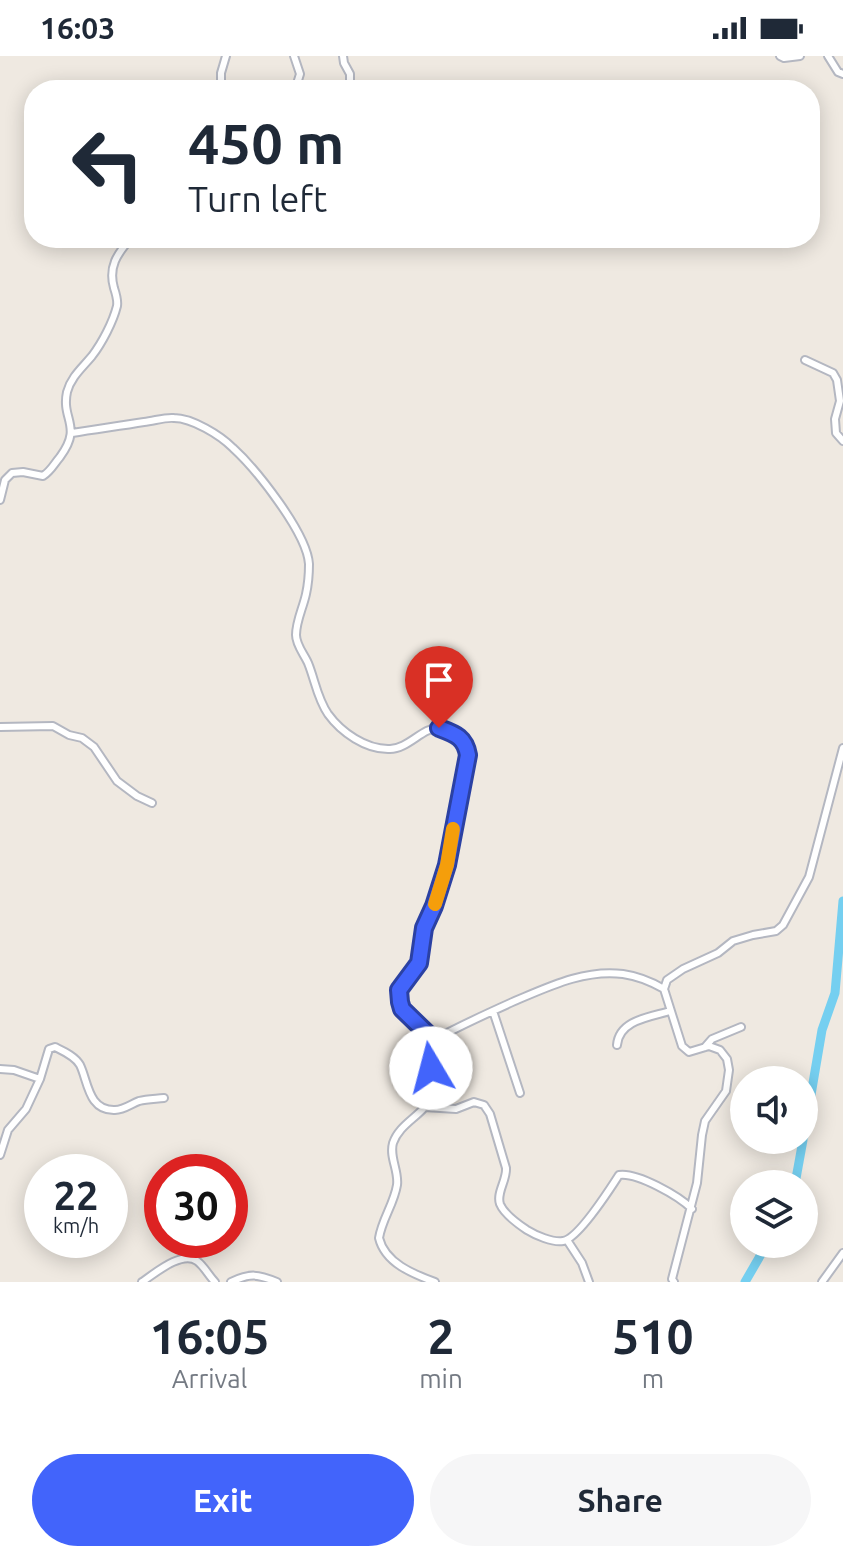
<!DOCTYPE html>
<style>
:root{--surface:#fff;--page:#f6f6f7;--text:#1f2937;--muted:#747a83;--accent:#4264fb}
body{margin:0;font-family:Ubuntu,sans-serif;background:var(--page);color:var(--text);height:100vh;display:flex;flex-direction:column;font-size:30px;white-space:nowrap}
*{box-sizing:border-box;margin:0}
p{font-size:26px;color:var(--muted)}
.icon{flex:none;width:44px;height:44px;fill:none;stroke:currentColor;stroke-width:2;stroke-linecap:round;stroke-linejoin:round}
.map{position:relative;height:1226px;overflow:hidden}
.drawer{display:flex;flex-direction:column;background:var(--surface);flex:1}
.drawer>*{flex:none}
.hud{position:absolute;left:24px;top:24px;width:796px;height:168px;border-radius:32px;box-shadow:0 4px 20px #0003;background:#fff;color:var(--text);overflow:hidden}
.tools{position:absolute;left:730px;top:1010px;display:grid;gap:16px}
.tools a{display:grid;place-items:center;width:88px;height:88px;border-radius:50%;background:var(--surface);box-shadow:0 4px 20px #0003;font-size:40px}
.speed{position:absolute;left:24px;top:1098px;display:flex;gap:16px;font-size:40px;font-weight:700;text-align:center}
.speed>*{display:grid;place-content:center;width:104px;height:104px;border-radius:50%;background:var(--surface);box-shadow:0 4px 20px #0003;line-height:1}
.speed small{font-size:20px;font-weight:400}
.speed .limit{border:12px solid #d22;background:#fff;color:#111}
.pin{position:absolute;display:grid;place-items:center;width:68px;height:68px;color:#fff;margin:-82px -34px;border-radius:50% 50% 50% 0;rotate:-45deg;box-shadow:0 0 8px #0007}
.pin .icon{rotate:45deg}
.me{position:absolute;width:88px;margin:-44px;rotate:352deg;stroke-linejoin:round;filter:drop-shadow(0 0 6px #0008)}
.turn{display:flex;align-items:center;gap:28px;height:168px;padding:0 32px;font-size:36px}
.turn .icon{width:104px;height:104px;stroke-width:2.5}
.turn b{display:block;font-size:56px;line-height:68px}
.eta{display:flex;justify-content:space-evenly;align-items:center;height:136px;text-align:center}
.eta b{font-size:48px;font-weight:700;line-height:56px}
.button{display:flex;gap:16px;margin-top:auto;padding:16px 32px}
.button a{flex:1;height:92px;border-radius:48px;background:var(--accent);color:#fff;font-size:32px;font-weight:700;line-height:92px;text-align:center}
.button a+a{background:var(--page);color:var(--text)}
.status{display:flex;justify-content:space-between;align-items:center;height:56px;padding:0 40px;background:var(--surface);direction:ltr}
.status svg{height:22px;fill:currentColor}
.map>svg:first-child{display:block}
</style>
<div class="status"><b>16:03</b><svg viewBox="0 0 49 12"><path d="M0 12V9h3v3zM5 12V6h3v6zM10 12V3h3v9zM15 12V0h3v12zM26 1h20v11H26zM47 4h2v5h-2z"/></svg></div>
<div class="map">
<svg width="843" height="1226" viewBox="0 0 843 1226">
<rect width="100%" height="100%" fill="#efe9e1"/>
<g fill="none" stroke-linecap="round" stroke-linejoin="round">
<!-- river -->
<path stroke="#75cff0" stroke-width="9" d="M804 1080 822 974 835 937 843 845
M795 1128 803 1084
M745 1226 767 1188"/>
<!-- minor casing -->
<g stroke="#b4b7c1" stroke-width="10">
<path id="minor" d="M294 0 300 18 295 34
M343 0 344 7 350 18V34
M780 0 784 2 800 0
M828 0 838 16 843 18
M221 34V17L226 0
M805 304 833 317 837 324 840 345 835 363 836 377 843 385
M72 377C96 373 120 370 144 366 154 365 165 361 174 362 192 362 220 379 233 392 256 413 307 477 309 508 309 517 308 529 306 538 303 552 296 565 296 579 296 589 304 598 308 607 315 624 317 642 328 658 341 676 366 694 390 693 408 693 423 671 439 672 443 673 447 675 451 676 462 680 466 688 468 699L447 809 434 850 424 872 419 907 399 934 400 946 402 953 434 984
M0 444 5 424 12 417 23 416 43 420C51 415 54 408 60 401 83 370 61 364 67 336 71 321 82 312 92 300 102 287 113 266 117 250 118 244 116 238 114 232 108 211 117 198 131 182
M0 671 53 670 69 679 82 682 94 691 117 725 137 740 152 747
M493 955 520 1037
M434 984C438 995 431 1004 431 1014 431 1023 434 1031 432 1039 425 1059 400 1066 393 1087 389 1101 399 1115 397 1129 394 1148 382 1163 379 1182 385 1207 413 1218 435 1226
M434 984C461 969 488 957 517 944 550 930 586 913 623 918 637 920 652 926 664 933
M617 989C619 964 650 961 670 955
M705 991 712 983 741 971
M0 1013 14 1014 40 1023
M424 1051 456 1053 474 1046 484 1049 490 1058 506 1112C507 1124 496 1137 500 1148 504 1158 518 1168 527 1174 535 1179 553 1187 563 1185 578 1183 610 1133 619 1119 637 1116 679 1140 692 1153
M0 1099 8 1074 26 1053 40 1023 49 993 55 991C63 995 75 1000 80 1009 88 1025 88 1055 115 1054 124 1054 131 1048 139 1045 147 1043 155 1043 164 1042
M567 1184 582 1207 589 1226
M142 1226C154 1218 182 1194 197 1205 204 1210 209 1220 215 1226
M231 1226C250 1217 258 1218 277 1226
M674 1226 672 1223 697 1127 702 1079 705 1065 726 1035 729 1014 727 1003 720 994 709 990 689 996 682 990 664 933 667 924 683 913 718 897 733 885 753 879 776 875 783 869 809 821 843 692
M822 1226 843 1197"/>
</g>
<!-- minor -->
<use href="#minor" stroke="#fff" stroke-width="6"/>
</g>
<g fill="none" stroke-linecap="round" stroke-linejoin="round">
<!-- route casing -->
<g stroke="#2b41a3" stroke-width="20">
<path id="route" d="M431 1012 436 990 434 984 402 953 400 946 399 934 419 907 424 872 434 850 447 809 468 699C465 681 455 678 439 672"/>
</g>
<!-- route -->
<use href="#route" stroke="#4264fb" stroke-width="14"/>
<!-- slow -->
<path stroke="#f59e0b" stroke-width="14" d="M435 848 447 809 453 773"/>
</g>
</svg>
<div class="tools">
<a><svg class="icon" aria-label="sound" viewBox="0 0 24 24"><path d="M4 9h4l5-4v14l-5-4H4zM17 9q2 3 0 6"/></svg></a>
<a><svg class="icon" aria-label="layers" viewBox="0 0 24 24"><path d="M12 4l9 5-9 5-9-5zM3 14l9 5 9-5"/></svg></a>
</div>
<div class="speed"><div>22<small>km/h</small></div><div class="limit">30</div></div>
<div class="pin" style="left:439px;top:672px;background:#d93025"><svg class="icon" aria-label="arrive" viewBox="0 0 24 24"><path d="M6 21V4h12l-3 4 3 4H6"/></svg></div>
<svg class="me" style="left:431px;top:1012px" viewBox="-20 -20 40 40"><circle r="19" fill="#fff"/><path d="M0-13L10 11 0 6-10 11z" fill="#4264fb"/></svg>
<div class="hud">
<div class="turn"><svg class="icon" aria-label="left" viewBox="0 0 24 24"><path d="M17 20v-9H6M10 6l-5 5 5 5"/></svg><div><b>450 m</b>Turn left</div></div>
</div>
</div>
<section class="drawer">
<div class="eta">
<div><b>16:05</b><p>Arrival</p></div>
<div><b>2</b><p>min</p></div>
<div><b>510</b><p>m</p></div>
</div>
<div class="button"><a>Exit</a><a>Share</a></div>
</section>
